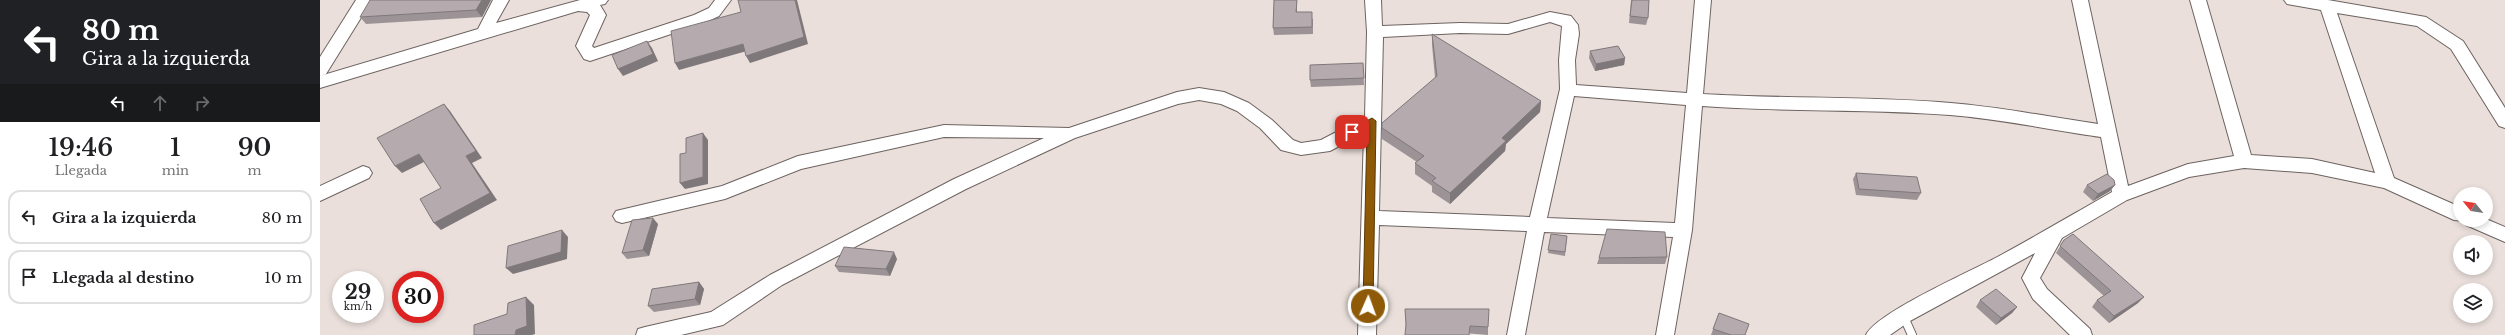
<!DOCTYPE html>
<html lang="es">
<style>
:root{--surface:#fff;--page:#f6f6f6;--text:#202124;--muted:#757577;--line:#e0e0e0}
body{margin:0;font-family:"Libre Baskerville",serif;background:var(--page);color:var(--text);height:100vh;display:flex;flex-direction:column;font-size:15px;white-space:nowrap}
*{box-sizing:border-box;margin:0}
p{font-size:13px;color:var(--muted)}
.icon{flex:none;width:22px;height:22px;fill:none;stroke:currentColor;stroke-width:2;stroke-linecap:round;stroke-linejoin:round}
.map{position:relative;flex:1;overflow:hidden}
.panel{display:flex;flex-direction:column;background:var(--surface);width:320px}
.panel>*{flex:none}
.banner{background:#202124;color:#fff;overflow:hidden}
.needle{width:26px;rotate:300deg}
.controls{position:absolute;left:2133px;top:187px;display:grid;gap:8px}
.controls a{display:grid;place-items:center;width:40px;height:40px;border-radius:50%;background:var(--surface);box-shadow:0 2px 6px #0003;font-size:20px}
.speed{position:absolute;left:12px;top:271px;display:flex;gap:8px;font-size:20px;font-weight:700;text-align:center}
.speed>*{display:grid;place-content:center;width:52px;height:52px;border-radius:50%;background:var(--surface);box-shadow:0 2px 6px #0003;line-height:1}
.speed small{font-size:10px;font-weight:400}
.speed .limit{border:6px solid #d22;background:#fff;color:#111}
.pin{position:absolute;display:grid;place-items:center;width:34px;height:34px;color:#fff;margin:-17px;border-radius:8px;box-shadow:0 2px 6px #0006}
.me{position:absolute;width:44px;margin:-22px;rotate:2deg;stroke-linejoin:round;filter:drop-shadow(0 0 3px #0008)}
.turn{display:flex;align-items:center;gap:14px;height:84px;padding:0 16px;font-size:18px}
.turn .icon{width:52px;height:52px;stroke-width:2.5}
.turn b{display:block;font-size:28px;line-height:34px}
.lanes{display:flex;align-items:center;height:38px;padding:0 16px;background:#0003;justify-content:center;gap:20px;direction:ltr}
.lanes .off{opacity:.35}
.eta{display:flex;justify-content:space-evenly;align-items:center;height:68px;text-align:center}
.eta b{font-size:24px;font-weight:600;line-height:28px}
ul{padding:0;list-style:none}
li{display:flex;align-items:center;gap:12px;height:54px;margin:0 8px 6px;padding:0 8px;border:2px solid var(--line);border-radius:12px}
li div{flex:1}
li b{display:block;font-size:15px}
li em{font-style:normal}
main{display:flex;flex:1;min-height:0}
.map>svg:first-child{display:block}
</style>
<main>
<section class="panel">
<div class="banner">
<div class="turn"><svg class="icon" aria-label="left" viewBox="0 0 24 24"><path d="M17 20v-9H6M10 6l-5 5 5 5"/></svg><div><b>80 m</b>Gira a la izquierda</div></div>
<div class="lanes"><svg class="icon" aria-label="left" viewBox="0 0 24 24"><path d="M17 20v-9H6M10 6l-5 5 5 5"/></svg><svg class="icon off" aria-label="ahead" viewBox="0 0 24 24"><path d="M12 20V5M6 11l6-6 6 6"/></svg><svg class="icon off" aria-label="right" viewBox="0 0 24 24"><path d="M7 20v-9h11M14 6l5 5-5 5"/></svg></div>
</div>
<div class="eta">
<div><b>19:46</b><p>Llegada</p></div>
<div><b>1</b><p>min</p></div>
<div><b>90</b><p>m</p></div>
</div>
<ul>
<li><svg class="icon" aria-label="left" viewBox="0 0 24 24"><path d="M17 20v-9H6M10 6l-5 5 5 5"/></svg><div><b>Gira a la izquierda</b></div><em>80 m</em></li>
<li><svg class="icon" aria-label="arrive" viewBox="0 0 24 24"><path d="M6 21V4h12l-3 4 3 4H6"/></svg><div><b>Llegada al destino</b></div><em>10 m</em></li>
</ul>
</section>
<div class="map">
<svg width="2185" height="335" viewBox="0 0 2185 335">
<rect width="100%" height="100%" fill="#eadfdb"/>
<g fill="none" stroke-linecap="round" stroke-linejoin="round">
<!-- service casing -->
<g stroke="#6d6360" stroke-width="10">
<path id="service" d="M1583 315 1592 335"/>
</g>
<!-- minor casing -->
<g stroke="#6d6360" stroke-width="2">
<path id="minor" d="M36 0H52L6 74 0 76V57Z
M173 0H189L176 23 260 0H288L285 4 280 5 286 15 272 46 274 48 374 15 389 8 395 0H411L399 16 384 23 270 61 264 59 256 46 270 15 267 12 258 11 0 88V76L158 29Z
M1045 0H1061L1062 26 1140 23 1188 24 1230 12 1251 16 1258 25 1259 34 1255 60 1256 85 1367 93 1375 0H1391L1383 94C1466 99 1548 96 1631 103 1680 107 1729 117 1778 124L1752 0H1768L1808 186 1868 164 1914 156 1870 0H1886L1931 155 1992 159 2055 173 2001 10 1967 4 1964 0H2008L2106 17 2143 41 2185 108V128L2179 126 2131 49 2097 26 2017 13 2074 178 2140 207V220L2166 219 2185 227V242L2146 225 2144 221 2134 220 2064 188 1992 173 1924 168 1869 177 1807 200 1742 238 1720 278 1727 289 1770 329 1772 335H1750L1713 299 1702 278 1715 253 1590 321 1570 335H1546C1557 312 1654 270 1681 255 1718 235 1755 213 1792 192L1781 137C1731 130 1680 119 1630 115 1548 109 1465 112 1382 106L1372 230 1354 335H1336L1353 237 1224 232 1205 335H1187L1207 231 1059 225 1056 335H1038L1044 133 1010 151 981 155 961 150 940 128 917 111 901 104 879 100 858 104 755 138 646 189 462 285 403 325 361 335H316L318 329 325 327 391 312 450 275 634 179 724 138 624 137 481 169 405 199 302 223 296 221 293 216 296 211 402 186 478 156 624 125 749 128 857 92 879 88 904 92 929 103 952 120 973 140 981 143 1001 140 1045 117 1047 32ZM1230 22 1242 26 1239 60 1240 89 1210 217 1059 211 1063 37 1140 33 1188 34ZM1254 96 1366 105 1355 223 1227 218Z
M43 166 49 168 52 173 49 178 0 201V186Z"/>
</g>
<!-- service -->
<use href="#service" stroke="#fff" stroke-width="8"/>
<!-- minor -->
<use href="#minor" fill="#fff" fill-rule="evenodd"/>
</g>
<!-- wall -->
<path fill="#9c9396" d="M171 0 162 17 46 24 40 17Z
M954 0H977V12L993 19V34L954 35 953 28Z
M1311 0H1329L1328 18 1326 25 1309 23Z
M1112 34 1221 101 1220 112 1186 144 1185 151 1130 204 1112 192V186L1095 174V163L1097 162 1062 139V123L1115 78 1112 45Z
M1270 51 1305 58 1304 65 1275 71 1269 58Z
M1043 63 1044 85 991 87 990 80Z
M1536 173 1601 193 1597 200 1536 195 1533 179Z
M1767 185H1795L1790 191 1773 201 1763 192Z
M338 224 329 256 307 259 302 253Z
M1231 234 1247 236 1245 256 1228 253Z
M1744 240 1818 303 1789 323 1772 307 1777 300 1784 296 1736 253Z
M1347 257 1345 264H1277L1279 258Z
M577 259 570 276 519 272 515 266Z
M379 282 384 289 380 305 334 312 328 306Z
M1660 300 1697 307 1692 313 1676 325 1656 307Z
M1085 309 1168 327V335L1086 328Z
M1399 313 1425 335H1391Z"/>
<!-- shaded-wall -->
<path fill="#7f787a" d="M162 0H171L162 17 156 10Z
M475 0H477L488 44 430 63 426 56Z
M977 0V19L976 12Z
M327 41 332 48 338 61 303 76 298 69Z
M423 44 427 51 359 70 355 63Z
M1305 58 1304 65 1275 71 1276 64Z
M1221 101 1220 112 1186 144 1185 151 1130 204V193L1182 138Z
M124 104 130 111 162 158 152 163 177 200 121 230 114 223 146 156Z
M383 133 388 140V184L365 189 360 183Z
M99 154 106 161 82 173 75 166Z
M1795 185 1790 191 1773 201 1778 194Z
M333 218 338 224 329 256 323 250Z
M242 230 248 237 247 259 193 274 186 268Z
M574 252 577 259 570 276 566 269Z
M379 282 384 289 380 305 375 299Z
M206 297 214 305 215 334 212 335H195L196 330Z
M1824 297 1818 303 1789 323 1794 316Z
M1697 307 1692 313 1676 325 1681 318Z"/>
<!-- building -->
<path fill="#b5abaf" stroke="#7f787a" d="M50 0H162L156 10 40 17Z
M418 0H475L484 37 426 56 423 44 355 63 351 31 421 12Z
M954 0H977L976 12H992V27L953 28Z
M1312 0H1329L1328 18 1310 16Z
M1112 34 1221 101 1182 138 1186 141 1130 193 1112 181 1116 178 1095 163 1104 156 1062 128V123L1117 76Z
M327 41 333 54 298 69 292 55Z
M1298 46 1305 58 1276 64 1270 51Z
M1043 63 1044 78 990 80V65Z
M124 104 156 151 146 156 170 193 114 223 100 199 121 188 99 154 75 166 57 138Z
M383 133V177L360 183V154L366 153V138Z
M1536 173 1597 177 1601 193 1539 189Z
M1787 174 1794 180 1795 185 1778 194 1767 185Z
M333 218 323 250 302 253 312 220Z
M1287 229 1345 232 1347 257 1279 258Z
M242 230 241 252 186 268 188 246Z
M1231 234 1247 236 1245 252 1228 250Z
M1753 234 1824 297 1794 316 1777 300 1791 291 1740 246 1744 240Z
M524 247 574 252 566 269 515 266Z
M379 282 375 299 328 306 332 289Z
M1676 289 1697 307 1681 318 1660 300Z
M206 297 207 326 196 330 195 335H154V325L187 314 188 303Z
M1085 309H1169L1168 327 1150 326 1149 335H1085L1086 324Z
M1399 313 1429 324 1425 335H1411L1393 329Z"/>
<!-- route -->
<path fill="#8e5a08" stroke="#5c3a05" d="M1052 118 1056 121 1053 306 1048 310 1043 306 1047 128 1032 136 1027 132Z"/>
</svg>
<div class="controls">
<a><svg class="needle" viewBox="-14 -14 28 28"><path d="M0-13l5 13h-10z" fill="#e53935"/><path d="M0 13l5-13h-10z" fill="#757577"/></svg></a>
<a><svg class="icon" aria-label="sound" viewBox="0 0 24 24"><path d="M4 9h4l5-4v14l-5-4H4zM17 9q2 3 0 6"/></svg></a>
<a><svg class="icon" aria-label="layers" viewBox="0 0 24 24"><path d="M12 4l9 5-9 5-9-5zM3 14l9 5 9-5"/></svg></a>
</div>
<div class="speed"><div>29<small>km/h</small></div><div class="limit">30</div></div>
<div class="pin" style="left:1032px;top:132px;background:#d93025"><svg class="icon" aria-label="arrive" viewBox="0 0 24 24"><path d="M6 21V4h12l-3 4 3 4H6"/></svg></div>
<svg class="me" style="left:1048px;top:306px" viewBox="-20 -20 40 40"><circle r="17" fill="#8e5a08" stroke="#fff" stroke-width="3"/><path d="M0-11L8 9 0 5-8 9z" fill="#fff"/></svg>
</div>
</main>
